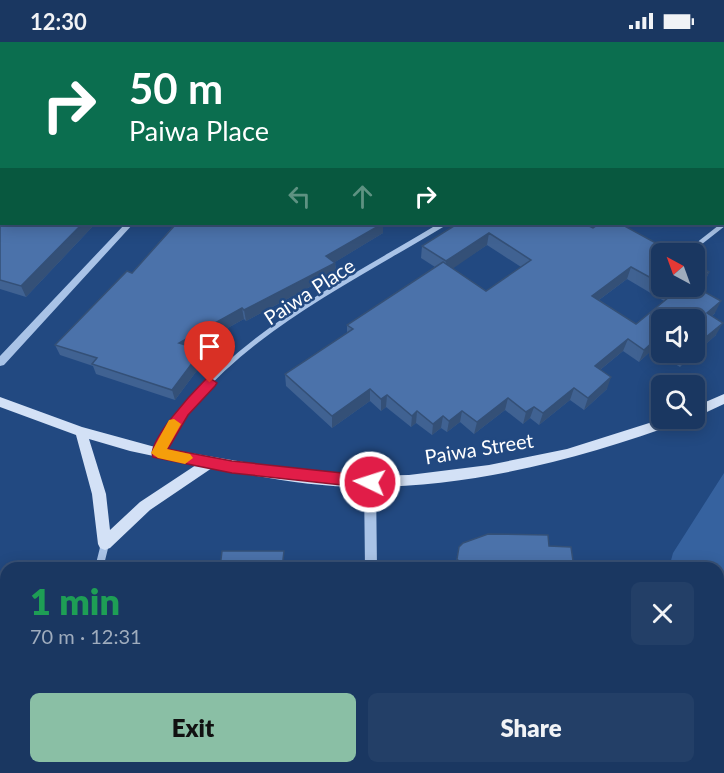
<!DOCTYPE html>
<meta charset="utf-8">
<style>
:root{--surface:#1a3761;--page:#233f67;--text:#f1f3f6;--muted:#9facbd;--line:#385176;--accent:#8abfa5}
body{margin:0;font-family:Lato,sans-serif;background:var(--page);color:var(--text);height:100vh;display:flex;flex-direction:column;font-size:22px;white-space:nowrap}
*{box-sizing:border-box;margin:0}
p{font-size:20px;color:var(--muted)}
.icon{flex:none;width:33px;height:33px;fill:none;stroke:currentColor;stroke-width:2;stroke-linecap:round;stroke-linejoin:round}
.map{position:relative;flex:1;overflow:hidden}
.side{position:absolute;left:0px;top:520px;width:724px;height:212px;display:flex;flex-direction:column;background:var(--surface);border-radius:18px 18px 0 0;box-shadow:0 3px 15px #0003,0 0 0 2px var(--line)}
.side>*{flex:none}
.top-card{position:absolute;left:0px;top:0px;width:724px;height:183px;box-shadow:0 3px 15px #0003,0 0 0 2px var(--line);background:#0b6e4f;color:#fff;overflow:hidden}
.needle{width:39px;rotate:319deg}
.buttons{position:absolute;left:651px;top:201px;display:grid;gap:12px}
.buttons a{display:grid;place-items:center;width:54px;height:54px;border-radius:9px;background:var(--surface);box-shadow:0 3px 15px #0003,0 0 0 2px var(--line);font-size:30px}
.pin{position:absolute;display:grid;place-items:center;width:51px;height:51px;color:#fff;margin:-62px -26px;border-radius:50% 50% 50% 0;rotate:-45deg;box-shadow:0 0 6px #0007}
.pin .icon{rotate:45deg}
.me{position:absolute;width:66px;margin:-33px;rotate:274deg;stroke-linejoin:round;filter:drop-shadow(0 0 4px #0008)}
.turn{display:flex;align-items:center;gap:21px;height:126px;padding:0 30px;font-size:27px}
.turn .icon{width:78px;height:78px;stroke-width:2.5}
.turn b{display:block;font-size:42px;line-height:51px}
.lanes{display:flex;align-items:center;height:57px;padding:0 30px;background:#0003;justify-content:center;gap:30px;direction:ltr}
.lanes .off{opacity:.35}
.round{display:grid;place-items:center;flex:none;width:63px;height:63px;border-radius:9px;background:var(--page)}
.overview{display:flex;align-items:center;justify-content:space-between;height:102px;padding:0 30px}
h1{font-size:36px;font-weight:800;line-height:45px;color:#1e9e55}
.primary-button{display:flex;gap:12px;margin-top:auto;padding:12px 30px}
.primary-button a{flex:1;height:69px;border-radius:9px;background:var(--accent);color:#111;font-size:24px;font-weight:800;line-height:69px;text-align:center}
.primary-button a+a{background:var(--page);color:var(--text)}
.status{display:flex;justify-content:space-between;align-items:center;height:42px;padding:0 30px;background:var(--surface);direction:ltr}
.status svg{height:16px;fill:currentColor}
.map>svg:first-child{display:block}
</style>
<div class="status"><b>12:30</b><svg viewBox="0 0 49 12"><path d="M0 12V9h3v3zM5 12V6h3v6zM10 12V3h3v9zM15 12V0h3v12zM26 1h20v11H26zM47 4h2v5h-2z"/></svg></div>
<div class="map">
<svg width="724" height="731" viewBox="0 0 724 731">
<rect width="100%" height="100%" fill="#224981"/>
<!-- green -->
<path fill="#36629f" d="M724 431V731H630V726H718V526H669L673 511Z"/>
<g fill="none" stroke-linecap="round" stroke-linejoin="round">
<!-- service-far1 -->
<path stroke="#a9c3e7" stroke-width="4.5" d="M701 200 724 182"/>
<!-- service -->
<path stroke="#a9c3e7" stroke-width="5" d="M497 726 498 731
M138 731 139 726"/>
<!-- minor-far1 -->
<path stroke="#a9c3e7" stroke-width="5" d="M158 411C211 304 345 242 443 182"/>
<!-- minor -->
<path stroke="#a9c3e7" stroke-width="8" d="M99 526 105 502
M51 731 52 726"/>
<!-- tertiary -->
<path fill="#a9c3e7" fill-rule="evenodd" d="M294 0H300L299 2H293Z
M613 0H619V2H613Z
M723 163 724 164V170L723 169Z
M125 182H133L4 323 0 324V314Z
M370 435 374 437 376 440 377 526H365L364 440 366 437Z
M365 726H379V731H365Z"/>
<!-- secondary -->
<path fill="#d3e1f6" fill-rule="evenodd" d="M724 352V362L694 376V365Z
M0 355 82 385 155 405 255 422 359 434 409 433 489 423 567 407 665 376H686L684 379C583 416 478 444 370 445 317 446 263 435 212 426L150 468 110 506 105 508 100 506 98 502 92 452 76 393 0 365ZM89 397 130 409 196 423 140 460 110 488 106 452Z"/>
</g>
<!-- wall -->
<path fill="#406292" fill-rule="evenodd" d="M0 0H265L264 2H2V182H95L26 255 0 247Z
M175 182H383V191L335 220 336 231 246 279 244 277 193 305 202 308 204 319 175 358 96 332 93 324 60 313 55 303 132 231Z
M457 182 593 186 662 212V244H694L709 230 704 242 699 246 715 271 712 274 716 293 680 325 652 308 639 320 623 309 600 328 607 347 584 368 570 358 539 383 530 376 523 382 505 368 474 392 460 380 447 390 441 386 432 393 416 381 411 385 386 365 381 369 370 359 332 386 286 344 285 332 347 291V283L435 225 421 216 422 204ZM487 203 521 225 486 249 452 226ZM627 237 664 259 636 282 599 258ZM662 278 694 310H662Z
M549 504 574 526H455L459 505Z
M724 604V617L720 615Z"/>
<!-- shaded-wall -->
<path fill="#345077" d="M257 0H265L264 2H255Z
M82 182H95L26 255 21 244Z
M382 182H383V191L327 225 326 214Z
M489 191 487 203 445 232 446 219Z
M335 221 336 231 246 279 244 268Z
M631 225 627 237 588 266 592 254Z
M709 230 704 242 687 255 694 244V242Z
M721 259 715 271 701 283 707 271Z
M242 266 244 277 182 311 179 301Z
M723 281 716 293 680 325 686 313 689 310H694V305Z
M657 296 652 308 639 320 644 308Z
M628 297 623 309 590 336 595 324Z
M202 308 204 319 175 358 172 348Z
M611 335 607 347 584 368 588 356Z
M574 346 570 358 539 383 543 371Z
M370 347V359L332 386V374Z
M387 353 386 365 381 369V357Z
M508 356 505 368 474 392 477 380Z
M534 365 530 376 523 382 526 370Z
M417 369 416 381 411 385 412 374Z
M462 369 460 380 447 390 449 379Z
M443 374 441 386 432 393 433 382Z
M6 572V592L0 602V582Z"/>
<!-- building -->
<path fill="#4b72aa" stroke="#345077" stroke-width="1.5" d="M0 0H257L255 2H2V182H82L21 244 0 238V71H1L0 65Z
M324 0H592L591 2H322Z
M663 0H724V108H723V2H663Z
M176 182H382L326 214 335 221 244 268 242 266 179 301 202 308 172 348 92 322 97 316 55 303 127 229 132 231Z
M457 182H585L593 186 599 182H621L676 212H662V242L631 225 592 254 636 282 675 250 665 244H694L721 259 707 271 723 281 694 305V278H662V298L657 296 644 308 628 297 595 324 611 335 588 356 574 346 543 371 534 365 526 370 508 356 477 380 462 369 449 379 443 374 433 382 417 369 412 374 387 353 381 357 370 347 332 374 285 332 353 287 347 283 443 220 486 249 531 218 489 191 446 219 422 204Z
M694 222 709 230 694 242Z
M488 492 548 493 549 504 571 505 574 526H464L457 517 459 505 463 501Z
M222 509H284L282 526H220Z
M0 532 6 534V572L0 582Z
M195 726H301V731H194Z"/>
<!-- route -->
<path fill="#e11d48" stroke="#92132f" stroke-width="1.5" d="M210 336 217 341 215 344 188 373 168 407 232 419 370 434 375 435 377 440 375 444 370 446 232 431 153 415C146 400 194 349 206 337Z"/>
<!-- slow -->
<path fill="#f59e0b" d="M174 377 181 382 167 407 190 412 193 416 185 422 158 416 151 411 169 378Z"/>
<g text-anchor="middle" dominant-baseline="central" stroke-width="5" stroke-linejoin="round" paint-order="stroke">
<!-- street labels -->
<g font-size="20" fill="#fff" stroke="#224981">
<text transform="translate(309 249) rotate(-33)">Paiwa Place</text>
<text transform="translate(479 406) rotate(-9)">Paiwa Street</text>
</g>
</g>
</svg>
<div class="buttons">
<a><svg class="needle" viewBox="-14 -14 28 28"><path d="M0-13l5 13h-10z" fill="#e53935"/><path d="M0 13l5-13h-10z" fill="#9facbd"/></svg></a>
<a><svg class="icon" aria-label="sound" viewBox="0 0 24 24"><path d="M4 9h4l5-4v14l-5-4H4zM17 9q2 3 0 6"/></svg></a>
<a><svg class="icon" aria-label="search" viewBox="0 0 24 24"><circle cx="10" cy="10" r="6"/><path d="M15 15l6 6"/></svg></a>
</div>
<div class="pin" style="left:210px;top:341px;background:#d93025"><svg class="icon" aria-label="arrive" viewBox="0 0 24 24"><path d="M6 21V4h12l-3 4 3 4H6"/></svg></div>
<svg class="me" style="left:370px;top:440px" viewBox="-20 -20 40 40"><circle r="17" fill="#e11d48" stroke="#fff" stroke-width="3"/><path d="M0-11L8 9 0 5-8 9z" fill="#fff"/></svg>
<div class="top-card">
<div class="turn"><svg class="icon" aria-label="right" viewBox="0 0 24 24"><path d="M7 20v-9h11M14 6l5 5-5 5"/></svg><div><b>50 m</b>Paiwa Place</div></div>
<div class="lanes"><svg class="icon off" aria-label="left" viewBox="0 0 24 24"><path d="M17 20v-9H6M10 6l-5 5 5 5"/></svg><svg class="icon off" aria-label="ahead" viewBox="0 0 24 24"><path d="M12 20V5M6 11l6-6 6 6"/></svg><svg class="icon" aria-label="right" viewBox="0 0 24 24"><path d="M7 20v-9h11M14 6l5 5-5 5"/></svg></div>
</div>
<section class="side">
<div class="overview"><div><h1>1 min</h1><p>70 m · 12:31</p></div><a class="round"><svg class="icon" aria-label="close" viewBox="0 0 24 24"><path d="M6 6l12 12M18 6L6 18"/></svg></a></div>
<div class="primary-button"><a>Exit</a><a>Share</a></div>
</section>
</div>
